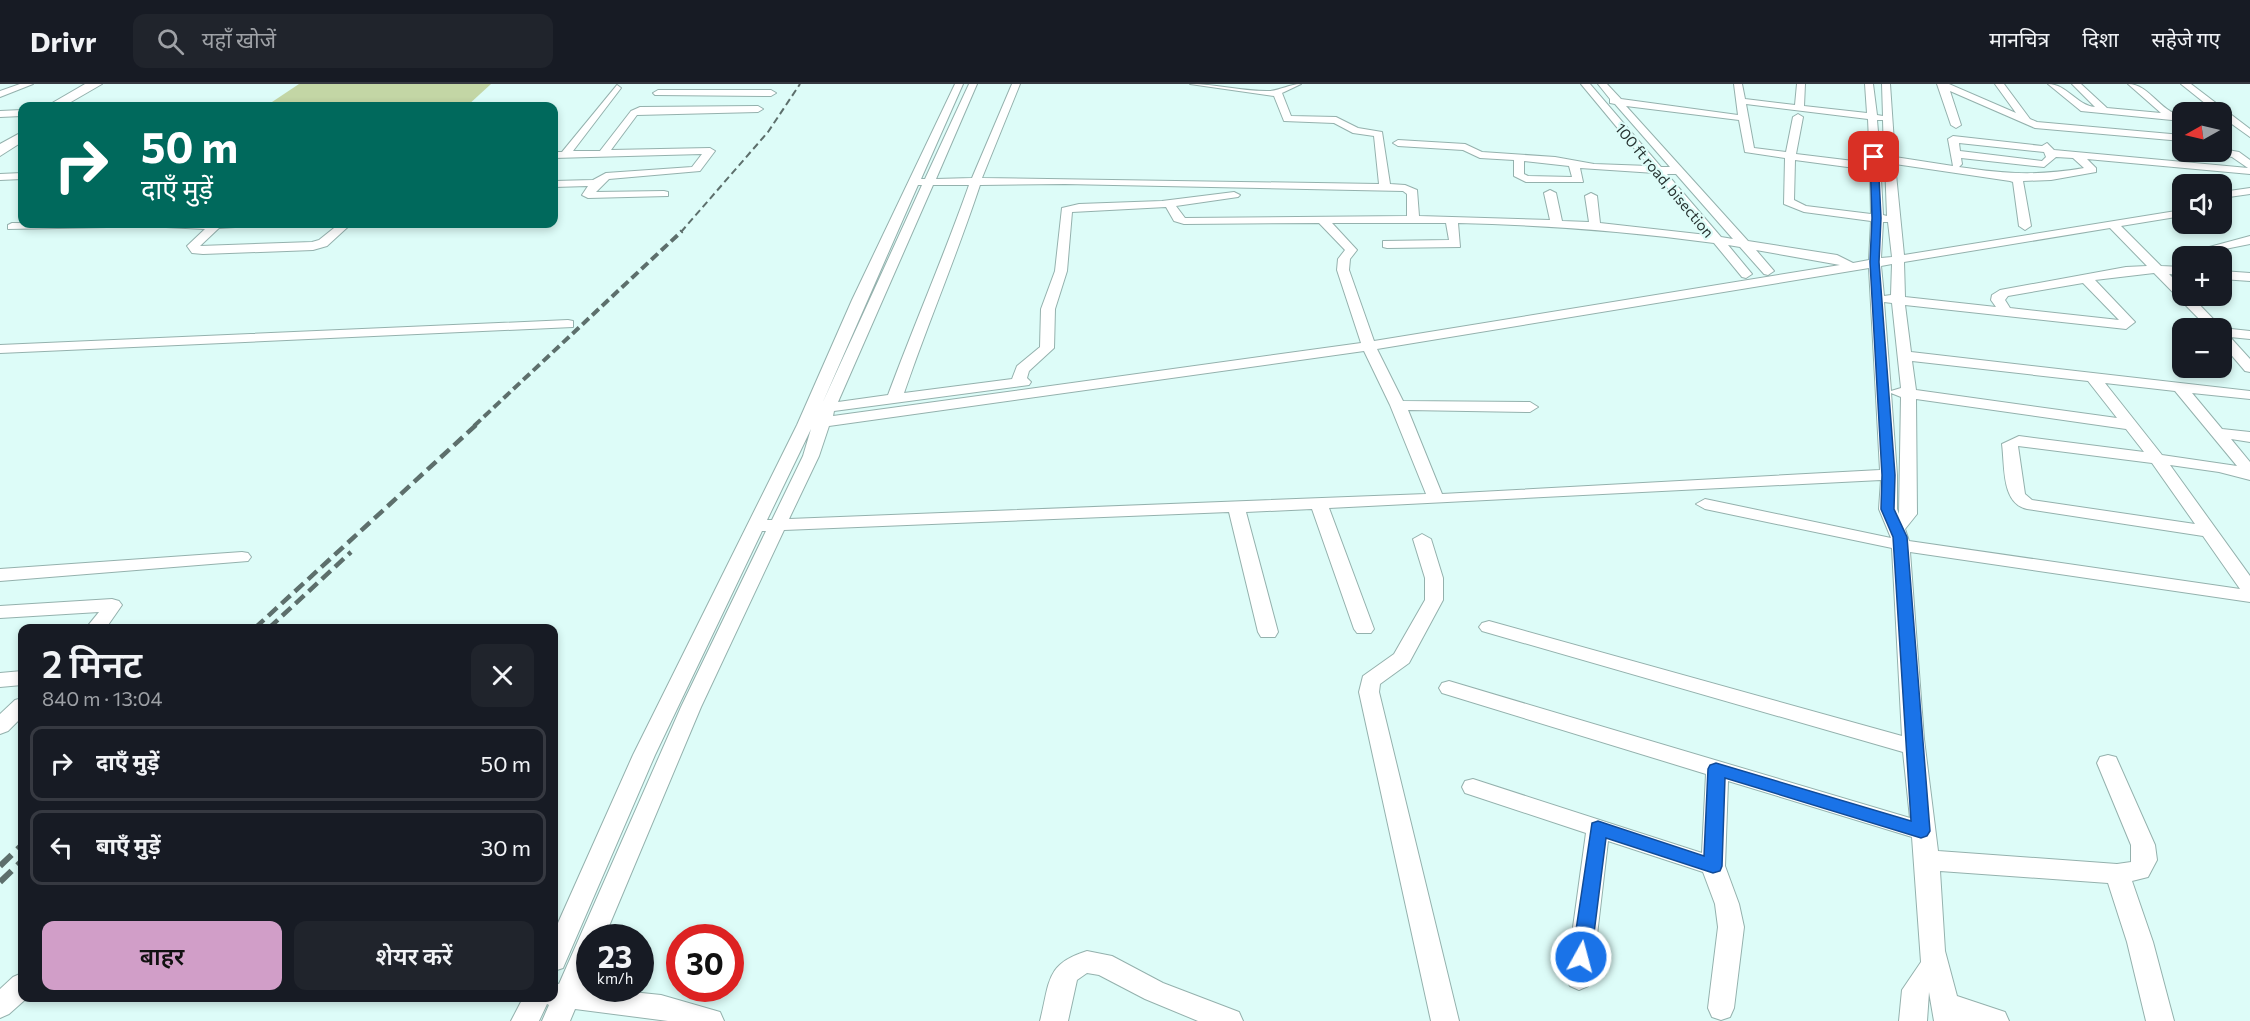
<!DOCTYPE html>
<html lang="hi">
<meta charset="utf-8">
<style>
:root{--surface:#171b24;--page:#20242c;--text:#f1f3f6;--muted:#9ea1a6;--line:#363941;--accent:#d19ec8}
body{margin:0;font-family:Commissioner,"Noto Sans Devanagari",sans-serif;background:var(--page);color:var(--text);height:100vh;display:flex;flex-direction:column;font-size:22px;white-space:nowrap}
*{box-sizing:border-box;margin:0}
p{font-size:20px;color:var(--muted)}
.icon{flex:none;width:33px;height:33px;fill:none;stroke:currentColor;stroke-width:2;stroke-linecap:round;stroke-linejoin:round}
.map{position:relative;flex:1;overflow:hidden}
.drawer{position:absolute;left:18px;top:540px;width:540px;height:378px;display:flex;flex-direction:column;background:var(--surface);border-radius:12px;box-shadow:0 3px 9px #0003}
.drawer>*{flex:none}
.guide{position:absolute;left:18px;top:18px;width:540px;height:126px;border-radius:12px;box-shadow:0 3px 9px #0003;background:#00695c;color:#fff;overflow:hidden}
.needle{width:39px;rotate:262deg}
.controls{position:absolute;left:2172px;top:18px;display:grid;gap:12px}
.controls a{display:grid;place-items:center;width:60px;height:60px;border-radius:12px;background:var(--surface);box-shadow:0 3px 9px #0003;font-size:30px}
.speed{position:absolute;left:576px;top:840px;display:flex;gap:12px;font-size:30px;font-weight:700;text-align:center}
.speed>*{display:grid;place-content:center;width:78px;height:78px;border-radius:50%;background:var(--surface);box-shadow:0 3px 9px #0003;line-height:1}
.speed small{font-size:15px;font-weight:400}
.speed .limit{border:9px solid #d22;background:#fff;color:#111}
.pin{position:absolute;display:grid;place-items:center;width:51px;height:51px;color:#fff;margin:-26px;border-radius:12px;box-shadow:0 3px 9px #0006}
.me{position:absolute;width:66px;margin:-33px;rotate:7deg;stroke-linejoin:round;filter:drop-shadow(0 0 4px #0008)}
.turn{display:flex;align-items:center;gap:21px;height:126px;padding:0 24px;font-size:27px}
.turn .icon{width:78px;height:78px;stroke-width:2.5}
.turn b{display:block;font-size:42px;line-height:51px}
.round{display:grid;place-items:center;flex:none;width:63px;height:63px;border-radius:12px;background:var(--page)}
.head{display:flex;align-items:center;justify-content:space-between;height:102px;padding:0 24px}
h1{font-size:36px;font-weight:600;line-height:45px}
.button{display:flex;gap:12px;margin-top:auto;padding:12px 24px}
.button a{flex:1;height:69px;border-radius:12px;background:var(--accent);color:#111;font-size:24px;font-weight:600;line-height:69px;text-align:center}
.button a+a{background:var(--page);color:var(--text)}
ul{padding:0;list-style:none}
li{display:flex;align-items:center;gap:18px;height:75px;margin:0 12px 9px;padding:0 12px;border:3px solid var(--line);border-radius:12px}
li div{flex:1}
li b{display:block;font-size:22px}
li em{font-style:normal}
header{display:flex;align-items:center;gap:36px;box-sizing:border-box;height:84px;padding:0 30px;background:var(--surface);border-bottom:2px solid var(--line)}
header strong{font-size:28px}
nav{display:flex;gap:33px;margin-inline-start:auto;font-size:21px}
.search{width:420px;height:54px;background:var(--page);display:flex;align-items:center;gap:15px;box-sizing:border-box;padding:0 21px;border-radius:12px;color:var(--muted);font-size:22px}
.map>svg:first-child{display:block}
</style>
<header>
<strong>Drivr</strong>
<div class="search"><svg class="icon" aria-label="search" viewBox="0 0 24 24"><circle cx="10" cy="10" r="6"/><path d="M15 15l6 6"/></svg>यहाँ खोजें</div>
<nav><a>मानचित्र</a><a>दिशा</a><a>सहेजे गए</a></nav>
</header>
<div class="map">
<svg width="2250" height="937" viewBox="0 0 2250 937">
<rect width="100%" height="100%" fill="#ddfcf8"/>
<!-- green -->
<path fill="#c3d6a5" d="M299 0H491L467 22H266Z"/>
<g fill="none" stroke-linecap="round" stroke-linejoin="round">
<!-- minor casing -->
<g stroke="#94b1ad" stroke-width="2">
<path id="minor" d="M20 0H33L0 13V7Z
M955 0H963L921 95H925L969 0H977L936 95 972 94 1012 0H1020L982 94 1379 100 1374 52 1353 49 1334 39 1284 37 1274 12 1190 0C1216 0 1245 8 1270 7 1281 6 1290 0 1301 0L1282 9 1291 32 1336 33 1358 44 1382 48 1390 100 1405 101 1417 106 1419 132 1550 136 1544 109 1550 106 1556 109 1562 137 1589 138 1585 112 1591 109 1597 112 1600 139 1707 151 1655 89 1580 84 1583 98H1526L1514 92V76L1480 74 1463 66 1398 62 1393 59 1398 56 1465 60 1482 68 1555 73 1594 80 1649 82 1581 0H1590L1661 83H1670L1615 20 1610 19V15L1598 0H1607L1621 15 1738 31 1734 0H1742L1745 15 1795 21 1797 0H1805L1804 22 1867 29 1865 0H1873L1877 31 1883 32 1882 0H1890L1895 73 1953 82 1948 55 1953 52 2042 62 2047 59 2054 66 2248 84 2232 73 2214 68H2222V65L2239 68 2250 76V90L2087 75 2096 84V88L2051 96 2023 97 2031 142 2025 146 2019 142 2013 98 2010 97 1895 80 1904 171 2182 126V132L2121 142 2161 182 2182 183V191L2169 190 2182 203V212H2191L2222 244 2250 247V255L2230 253 2250 275V288L2245 287 2222 260V244H2208L2154 189 2095 196 2135 238 2126 245 1905 221 1911 268 2250 307V315L2192 309 2222 345 2250 348V358L2231 355 2250 378V396L2219 388 2170 381 2250 492V518L1910 468 1924 655 1938 767 2117 780 2131 778V761L2097 679 2100 673 2108 671 2116 673 2155 761 2157 776 2148 793 2132 797 2153 858 2174 937H2146L2127 858 2108 799 1940 787 1945 867 1957 912 2005 928 2009 937H1934L1929 908 1927 937H1899L1902 906 1921 878 1912 753 1728 697 1725 782 1739 820 1744 843 1734 924 1730 933 1721 936 1712 933 1708 924 1718 843 1715 820 1703 788 1608 757 1592 894 1588 902 1579 906 1570 902 1566 894 1586 749 1465 709 1462 703 1465 697 1473 695 1702 769 1706 690 1442 609 1439 604 1442 599 1449 597 1910 734 1903 668 1482 547 1479 543 1482 539 1489 537 1902 652 1892 464 1705 425 1696 420 1705 415 1891 454 1879 425 1881 396 1329 424 1374 545 1371 549H1357L1354 545 1312 425 1246 428 1278 548 1275 553H1261L1258 548 1229 428 784 446 701 623 604 854H590V890L584 903 661 911 720 928 724 937H668L575 925 570 937H542L549 921 547 920 539 937H511L523 914H554V899L559 900 681 623 766 447H762L655 671 563 884 554 887V848L633 671 797 341 852 216ZM1746 20 1868 35 1870 79 1796 70 1803 33 1798 30 1793 33 1786 68 1754 64ZM1626 22 1739 36 1745 68 1785 74 1784 120 1804 128 1871 137 1869 176 1853 179 1837 171 1748 157ZM1877 36H1883L1884 72 1880 71ZM1959 59 2044 68 2046 73 2042 77 1960 67ZM2056 73 2073 74 2084 84C2037 92 2006 90 1959 83L1962 80 1961 74 2044 83ZM1795 76 1870 86 1871 130 1806 122 1794 116ZM1524 77 1569 82 1572 93 1528 92 1524 90ZM1880 77 1885 78 1887 132 1883 131ZM1667 90H1676L1733 155 1721 153ZM1065 100 1403 107 1407 110V132L1185 134 1176 122 1238 113 1240 111 1234 108 1162 117 1079 120 1062 124 1055 187 1041 225 1040 263 1017 282 1012 295 904 309C928 239 957 171 980 101ZM918 101H922L822 320ZM933 101H969C944 172 914 241 888 311L838 318ZM1166 123 1174 137 1184 140 1319 139 1345 166 1338 175 1337 186 1361 259 833 332 834 327 1029 301 1031 298 1027 294 1029 287 1054 264 1055 225 1067 187 1072 128ZM1883 138H1888L1892 173 1881 174ZM1332 139H1446L1449 156 1383 157V163L1387 164 1460 163 1458 139C1543 141 1628 147 1714 159L1742 193 1746 194 1752 190 1728 161 1740 163 1764 190 1768 191 1774 187 1756 166 1840 181 1374 257 1349 186 1350 175 1357 166ZM2110 144 2147 182 2126 183 2000 206 1992 211 1991 216 1996 223 1905 213 1904 178ZM1892 180 1891 211 1884 212 1881 182ZM1869 184 1880 386 1442 410 1408 326 1530 328 1538 323 1530 318 1403 317 1377 265ZM2083 199 2119 236 2010 224 2005 216 2008 212ZM1884 218 1892 219 1901 304 1891 307ZM1364 267 1390 321 1426 410 789 435 819 372 829 342ZM1912 277 2088 297 2117 334 1916 306ZM2105 299 2175 307 2237 382 2162 371ZM1891 309 1901 313 1899 430 1897 425V391ZM1916 315 2126 345 2144 368 2019 352 2002 360C2005 382 2001 419 2027 425L2203 452 2240 505 1909 457 1905 445 1917 430ZM811 345 803 372 772 436H767ZM2018 362 2152 379 2195 440 2032 416 2025 410Z
M1937 0H1949L2016 29 1995 0H2004L2030 35 2037 38 2182 51V57L2035 44 1950 7 1961 41 1956 44 1951 41Z
M2048 0C2067 0 2076 21 2095 23L2072 0H2081L2107 24 2161 29 2128 0C2150 0 2160 29 2182 31V37L2081 27Z
M2181 0H2191L2250 45V53L2222 33V28H2216Z
M617 1 621 4 573 67H600L631 27 640 23 758 22 763 25 758 28 637 31 611 66 710 64 715 67 700 87 609 95 596 108 664 107 668 108V112L588 114 582 111 588 102 554 103V97L593 96 606 89 692 83 702 70 554 74V68H562Z
M658 6H771L776 9 771 12 655 11 653 9Z
M22 26V32L0 33V27Z
M22 89V95L0 96V90Z
M2250 104V110L2222 114V108Z
M12 139 112 140H113L107 143 8 145V141Z
M160 140H241L235 143 219 144 200 162 312 158 319 156 339 140H351L327 162 313 166 203 170 192 169 187 162 205 145 166 143Z
M2250 152V160L2215 167 2217 172H2205L2202 165Z
M2222 187 2250 189V197L2222 195Z
M568 236 573 237V243L0 269V261Z
M1422 450 1431 455 1443 494V516L1409 579 1380 600 1379 608 1459 937H1431L1359 608 1363 592 1394 570 1425 516V494L1413 455Z
M242 468 248 469 251 473 248 477 0 497V485Z
M112 515 119 517 122 521 106 544H86L99 528 0 534V522Z
M22 587V601L0 603V589Z
M22 614V633L8 647 0 650V630L15 616Z
M1087 867 1112 872 1163 899 1239 928 1243 937H1198L1145 915 1099 891 1087 889 1077 896 1068 937H1040C1050 898 1045 880 1087 867Z
M22 889V914H27L9 930 0 934V905L13 893Z"/>
</g>
<!-- highway casing -->
<g stroke="#94b1ad" stroke-width="2">
<path id="highway" d="M85 0H102L64 22H47Z
M22 48V58L0 72V60Z"/>
</g>
<!-- minor -->
<use href="#minor" fill="#fff" fill-rule="evenodd"/>
<!-- highway -->
<use href="#highway" fill="#fff" fill-rule="evenodd"/>
<!-- rail-far3 -->
<path stroke="#5d6f6c" stroke-width="2" stroke-dasharray="7 4" stroke-linecap="butt" d="M681 148 768 48 800 0"/>
<!-- rail-far2 -->
<path stroke="#5d6f6c" stroke-width="4" stroke-dasharray="9 4.5" stroke-linecap="butt" d="M474 342 682 147"/>
<!-- rail-far1 -->
<path stroke="#5d6f6c" stroke-width="4.5" stroke-dasharray="12 6" stroke-linecap="butt" d="M255 544 476 341
M269 544 351 468"/>
<!-- rail -->
<path stroke="#5d6f6c" stroke-width="6" stroke-dasharray="16 8" stroke-linecap="butt" d="M0 782 22 761
M0 798 22 777"/>
</g>
<!-- route -->
<path fill="#1a73e8" stroke="#114b97" stroke-width="1.5" d="M1874 71 1878 73 1881 134 1879 178 1895 391 1894 425 1907 453 1930 747 1927 752 1921 754 1725 694 1722 782 1720 787 1713 789 1606 754 1591 873 1588 879 1581 881 1575 879 1572 873 1592 739 1598 737 1704 772 1708 685 1710 681 1716 679 1911 737 1893 453 1881 425 1882 391 1870 178 1872 134 1870 73Z"/>
<g text-anchor="middle" dominant-baseline="central" stroke-width="4.5" stroke-linejoin="round" paint-order="stroke">
<!-- far-street labels -->
<g font-size="15" fill="#263230" stroke="#ddfcf8">
<text transform="translate(1665 96) rotate(50)">100 ft road, bisection</text>
</g>
</g>
</svg>
<div class="controls">
<a><svg class="needle" viewBox="-14 -14 28 28"><path d="M0-13l5 13h-10z" fill="#e53935"/><path d="M0 13l5-13h-10z" fill="#9ea1a6"/></svg></a>
<a><svg class="icon" aria-label="sound" viewBox="0 0 24 24"><path d="M4 9h4l5-4v14l-5-4H4zM17 9q2 3 0 6"/></svg></a>
<a>+</a>
<a>−</a>
</div>
<div class="speed"><div>23<small>km/h</small></div><div class="limit">30</div></div>
<div class="pin" style="left:1874px;top:73px;background:#d93025"><svg class="icon" aria-label="arrive" viewBox="0 0 24 24"><path d="M6 21V4h12l-3 4 3 4H6"/></svg></div>
<svg class="me" style="left:1581px;top:873px" viewBox="-20 -20 40 40"><circle r="17" fill="#1a73e8" stroke="#fff" stroke-width="3"/><path d="M0-11L8 9 0 5-8 9z" fill="#fff"/></svg>
<div class="guide">
<div class="turn"><svg class="icon" aria-label="right" viewBox="0 0 24 24"><path d="M7 20v-9h11M14 6l5 5-5 5"/></svg><div><b>50 m</b>दाएँ मुड़ें</div></div>
</div>
<section class="drawer">
<div class="head"><div><h1>2 मिनट</h1><p>840 m · 13:04</p></div><a class="round"><svg class="icon" aria-label="close" viewBox="0 0 24 24"><path d="M6 6l12 12M18 6L6 18"/></svg></a></div>
<ul>
<li><svg class="icon" aria-label="right" viewBox="0 0 24 24"><path d="M7 20v-9h11M14 6l5 5-5 5"/></svg><div><b>दाएँ मुड़ें</b></div><em>50 m</em></li>
<li><svg class="icon" aria-label="left" viewBox="0 0 24 24"><path d="M17 20v-9H6M10 6l-5 5 5 5"/></svg><div><b>बाएँ मुड़ें</b></div><em>30 m</em></li>
</ul>
<div class="button"><a>बाहर</a><a>शेयर करें</a></div>
</section>
</div>
